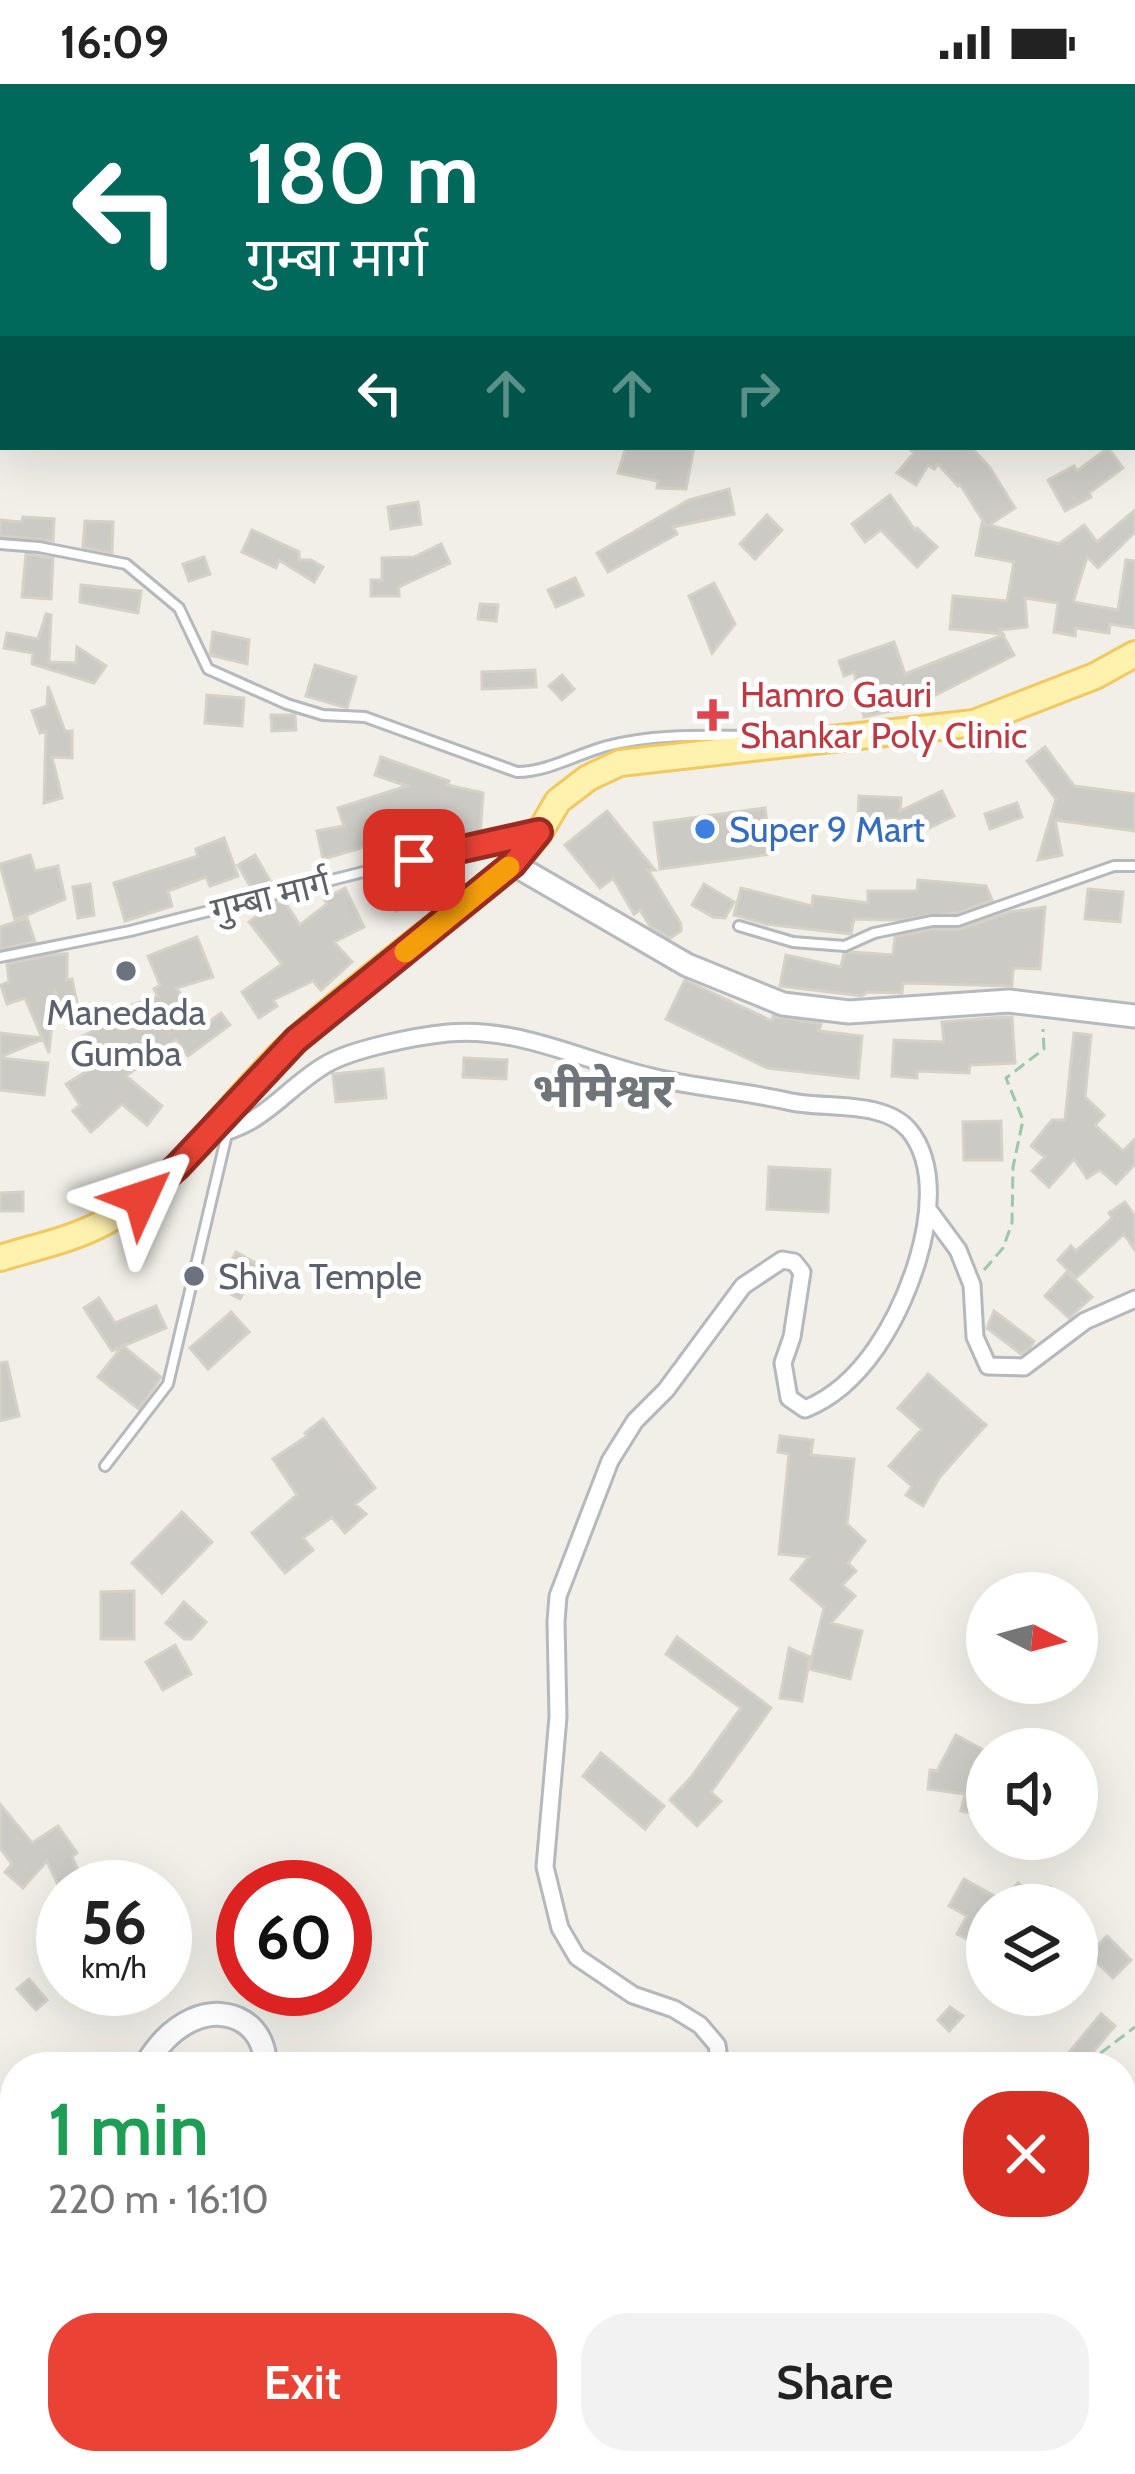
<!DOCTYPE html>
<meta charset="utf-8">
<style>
:root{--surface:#fff;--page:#f2f2f2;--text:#222;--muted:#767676;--accent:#ea4335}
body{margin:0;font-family:Cabin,"Noto Sans Devanagari",sans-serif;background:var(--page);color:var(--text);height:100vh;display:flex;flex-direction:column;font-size:45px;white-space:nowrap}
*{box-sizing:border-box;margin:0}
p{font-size:39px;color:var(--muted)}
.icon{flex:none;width:66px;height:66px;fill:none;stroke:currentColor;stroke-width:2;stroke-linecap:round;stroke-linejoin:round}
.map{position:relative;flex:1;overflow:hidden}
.side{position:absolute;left:0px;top:1968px;width:1137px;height:423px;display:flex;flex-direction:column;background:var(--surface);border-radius:48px 48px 0 0;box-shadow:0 12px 48px #0002}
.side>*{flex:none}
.top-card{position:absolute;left:0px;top:0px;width:1137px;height:366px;box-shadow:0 12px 48px #0002;background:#00695c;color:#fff;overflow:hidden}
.needle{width:78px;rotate:96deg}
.controls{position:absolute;left:966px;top:1488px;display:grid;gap:24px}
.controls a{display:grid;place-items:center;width:132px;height:132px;border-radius:50%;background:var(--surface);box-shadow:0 12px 48px #0002;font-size:60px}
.speed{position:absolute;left:36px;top:1776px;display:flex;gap:24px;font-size:60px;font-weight:700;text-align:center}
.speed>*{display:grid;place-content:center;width:156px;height:156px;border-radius:50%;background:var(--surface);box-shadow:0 12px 48px #0002;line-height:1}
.speed small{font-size:30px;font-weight:400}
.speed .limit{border:18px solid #d22;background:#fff;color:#111}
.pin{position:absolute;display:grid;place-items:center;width:102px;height:102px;color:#fff;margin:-51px;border-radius:24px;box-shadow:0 6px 18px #0006}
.me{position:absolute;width:132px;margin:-66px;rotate:48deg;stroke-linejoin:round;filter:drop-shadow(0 0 9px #0008)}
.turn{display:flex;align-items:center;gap:42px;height:252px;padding:0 48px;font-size:54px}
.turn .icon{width:156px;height:156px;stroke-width:2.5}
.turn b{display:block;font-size:84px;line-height:102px}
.lanes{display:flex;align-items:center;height:114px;padding:0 48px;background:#0003;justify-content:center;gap:60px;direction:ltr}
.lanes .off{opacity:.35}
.round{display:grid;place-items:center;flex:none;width:126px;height:126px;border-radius:48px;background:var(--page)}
.overview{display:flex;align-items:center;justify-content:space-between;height:204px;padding:0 48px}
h1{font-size:72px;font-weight:600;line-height:90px;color:#1e9e55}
.button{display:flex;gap:24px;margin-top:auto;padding:24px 48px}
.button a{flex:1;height:138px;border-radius:48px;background:var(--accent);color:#fff;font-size:48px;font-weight:600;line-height:138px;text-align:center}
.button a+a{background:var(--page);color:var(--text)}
.status{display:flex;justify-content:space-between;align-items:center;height:84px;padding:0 60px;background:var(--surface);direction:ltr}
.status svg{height:33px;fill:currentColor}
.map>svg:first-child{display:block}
</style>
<div class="status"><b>16:09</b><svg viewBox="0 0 49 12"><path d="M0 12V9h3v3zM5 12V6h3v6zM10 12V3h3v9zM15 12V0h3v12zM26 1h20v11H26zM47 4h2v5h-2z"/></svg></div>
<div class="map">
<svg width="1135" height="2390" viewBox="0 0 1135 2390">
<rect width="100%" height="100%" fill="#f1efe8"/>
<!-- green -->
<path fill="#c5e8c5" d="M219 2376H415L408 2390H218Z"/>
<!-- building -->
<path fill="#cccac5" stroke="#d6d1c6" stroke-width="3" d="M626 363H694L686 405 657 404 658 397 618 389Z
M907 363H971L990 384 1015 424 989 441 1059 460 1084 441 1097 458 1135 426V448L1098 484 1087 473 1073 518 1118 526 1126 476 1135 477V544L1110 540 1109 549 1076 544 1075 552 1054 548 1058 519 1025 514 1027 543 1000 546 1003 550 950 545 953 512 1007 517 1014 478 976 471 982 439 985 440 960 400 958 402 938 380 934 385 928 381 916 401 897 389 914 369Z
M1108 364 1123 384 1089 409 1091 413 1065 427 1048 396 1074 382 1077 387Z
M729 405 734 430 673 443 677 450 608 488 597 469 689 416Z
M890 411 915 446 917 444 937 463 917 483 881 446 865 458 852 440Z
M418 418 421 440 391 445 388 423Z
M767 431 782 446 755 475 740 460Z
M23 433 54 435 53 457 0 452V436L22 438Z
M85 437 113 438 112 469 83 463Z
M252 446 299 468V476H311L323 483 314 498 279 476 276 484 242 468Z
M441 460 450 479 399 503V512H371V496H382V474L414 473Z
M26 470 53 474 51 515 22 513Z
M204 473 210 490 189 497 183 480Z
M575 494 583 511 556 523 548 506Z
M714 499 735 540 712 569 689 512Z
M81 501 141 507 138 529 80 518Z
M480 520 498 521 496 537 478 535Z
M46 530 51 531 49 578 76 579 77 563 106 582 94 599 32 580 33 569 4 564 7 549 38 555Z
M213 548 249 556 247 580 210 571Z
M1003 551 1014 571 914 622 864 633 854 588 844 592 839 577 894 558 905 590Z
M315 581 356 593 347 624 306 612Z
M535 586 536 603 482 605V588Z
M562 591 574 605 562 616 549 602Z
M48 602 65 647H72V674L52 673 62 714 44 719 46 647 40 649 32 627 47 622Z
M207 611 244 614 242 642 205 639Z
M271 631H295L296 646 272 647Z
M1045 663 1074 702 1135 710V747L1055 736 1062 771 1038 776 1056 715 1027 677Z
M381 673 449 697 447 701 483 709 480 752 448 749 415 756 416 743 371 750 375 760 323 775 317 747 344 742 338 724 407 702 375 691Z
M942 707 954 732 927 745 922 736 858 733 859 712 901 714 900 727Z
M1017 719 1022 733 990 745 985 730Z
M765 724 771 770 660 785 654 739Z
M607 727 655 786H648L681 840V847L670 854 650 842 640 826 634 830 613 794 600 804 565 761Z
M224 754 238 792 210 802 206 793 168 807 172 822 125 837 114 799 198 772 196 765Z
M30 771 35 787 58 782 65 815 15 836 0 780Z
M255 771 273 802 253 807 238 781Z
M424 783 436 809 396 827 385 802Z
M918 796 986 802 992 816 957 829 897 836 854 835 851 850 766 840 734 831 741 804 812 822 813 812 868 819V807H917Z
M90 800 94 831 78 834 73 803Z
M704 800 734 818 725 834 713 833 692 821Z
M345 804 364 843 334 858 352 878 321 906 313 897 273 916 277 922 259 934 242 908 282 880 249 838 264 827 261 822 284 817 300 841 327 820 324 815Z
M1088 805 1123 808 1120 838 1085 835Z
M1045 823 1040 885 1013 884 1012 902 903 899 902 909 867 908 862 912 780 902 786 871 841 883 844 870 852 868 893 871 895 853 933 845H960L1010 828Z
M27 834 35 858 0 865V843Z
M197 853 213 893 176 904 205 941 221 929 230 941 188 972 176 955 126 992 162 1022 147 1041 122 1020 91 1048 73 1027 80 1021 66 1000 89 986 76 955 104 942 101 932 158 912 154 905 160 901 148 872Z
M55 870H67V896L72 895 77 919 66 921V933L55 908 49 969 43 955 0 973V949L42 954 25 914 7 920 1 901 9 898 7 880Z
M685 896 772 937 773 932 821 940 819 947 862 952 858 994 767 984 666 935Z
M1002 933H1012L1015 979 970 981 969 989 917 987V994L892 992 894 956 944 958 942 938Z
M1074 949 1091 951 1085 1013 1104 1031 1095 1041 1123 1067 1135 1055V1080L1116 1100 1100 1086 1087 1094 1074 1075 1049 1103 1032 1087 1045 1073 1031 1062 1052 1036H1065Z
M0 974 48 979 44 1011 0 1006Z
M464 974 507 976 506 995 463 993Z
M383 985 386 1014 336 1018 333 990Z
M1001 1037 1002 1076H964L963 1038Z
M769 1083 830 1086 828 1128 767 1125Z
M23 1108V1127H0V1109Z
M1125 1118 1135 1132V1166L1124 1150 1076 1194 1058 1176 1071 1162 1076 1167 1112 1134 1109 1129Z
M236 1168 259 1181 240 1215 217 1203Z
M1067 1188 1092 1213 1069 1234 1045 1212Z
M99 1214 115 1239 156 1222 166 1244 123 1262 161 1293 139 1325 98 1293 122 1263 112 1267 84 1224Z
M994 1227 1034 1257 1029 1265 1021 1270 987 1244Z
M231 1228 249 1248 208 1285 190 1264Z
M7 1278 19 1332 0 1337V1279Z
M928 1290 986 1341 939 1394 923 1422 906 1411 912 1402 889 1382 922 1345 898 1324Z
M323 1335 375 1404 355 1420 366 1430 345 1449 332 1433 303 1454 313 1466 285 1489 252 1449 297 1411 273 1375 307 1352 305 1349Z
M780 1352 813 1356 811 1371 854 1375 847 1440 865 1457 848 1479 856 1487 842 1501 855 1512 831 1539 862 1547 850 1595 809 1585 824 1524 791 1495 809 1473 779 1470 789 1370 778 1368Z
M182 1428 212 1458 162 1509 132 1479Z
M134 1507V1555H101V1508Z
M184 1518 206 1538 191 1555H184L166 1539Z
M677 1553 771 1624 711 1708 721 1717 697 1742 670 1716 692 1692 741 1624 666 1570Z
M175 1561 191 1590 163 1606 146 1578Z
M789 1564 810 1573 802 1617 780 1614Z
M956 1651 987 1668 978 1731 961 1727 965 1710 928 1705 930 1686 937 1687Z
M601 1669 664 1722 645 1745 583 1692Z
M0 1720 32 1759 58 1742 77 1769 72 1773 86 1803H59L47 1777 23 1804 5 1788 12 1780 0 1764Z
M964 1795 994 1812 973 1858 957 1850 967 1832 949 1822Z
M1018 1799 1037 1815 1050 1803 1060 1814 1053 1821H1015L1006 1813Z
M63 1818V1858L43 1842Z
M1107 1852 1131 1876 1113 1894 1089 1871Z
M29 1895 47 1916 36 1926 17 1905Z
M950 1923 963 1932 949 1947 938 1936Z
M1101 1930 1115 1942 1080 1983H1057Z"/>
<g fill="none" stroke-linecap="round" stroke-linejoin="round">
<!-- lane casing -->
<g stroke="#b5b8bc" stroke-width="14">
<path id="lane" d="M0 460 39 463 126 480 179 524 208 585 287 620 323 631 365 633 517 688C548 688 577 670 607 662 657 649 706 652 757 652
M739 842 793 858 845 862 874 849 932 837H958L1114 782H1135
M0 873 130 847 450 766 526 751
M105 1382 168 1300 227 1050"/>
</g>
<!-- street casing -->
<g stroke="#b5b8bc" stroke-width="21">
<path id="street" d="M224 0 255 3
M1134 23H1135
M210 1051C263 1043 283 1006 325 981 351 965 417 952 448 949 518 942 586 978 652 993 697 1004 743 1007 787 1017 822 1026 883 1015 909 1046 938 1081 929 1139 917 1178 899 1235 863 1302 805 1325L789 1314 783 1279 792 1253 802 1188 794 1178 782 1176 743 1202 666 1306 635 1337 610 1377 558 1512 556 1538 558 1633 545 1783 560 1844 577 1873 633 1911 674 1925 700 1941 717 1961 720 1983
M930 1128 958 1166 972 1201 975 1253 988 1282 1024 1283 1085 1237 1135 1215"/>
</g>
<!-- secondary casing -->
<g stroke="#b6babf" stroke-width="27">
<path id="secondary" d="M513 780 687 881 783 920 849 928 1009 917 1135 932
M144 1983C157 1963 170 1946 192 1936 230 1919 267 1942 265 1983
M698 2376 699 2390
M194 2390 195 2376"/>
</g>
<!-- primary casing -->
<g stroke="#f2c960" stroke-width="30">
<path id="primary" d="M0 1174C35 1163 72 1156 105 1138 183 1096 232 1013 298 954 367 893 442 839 513 780L539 749 558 717 588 694 620 679 974 639 1095 592 1135 570"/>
</g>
<!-- path -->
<path stroke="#9cc7a9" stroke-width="3" stroke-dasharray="12 6" stroke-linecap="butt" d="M36 0 37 3
M984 1186 1003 1164 1012 1139 1013 1083 1023 1036 1006 994 1044 965 1043 945
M1090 1983 1094 1974 1135 1943
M1122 2298 1135 2294
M876 2390 882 2376"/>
<!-- lane -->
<use href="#lane" stroke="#fff" stroke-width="8"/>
<!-- street -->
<use href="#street" stroke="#fff" stroke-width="15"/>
<!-- secondary -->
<use href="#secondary" stroke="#fff" stroke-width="21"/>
<!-- primary -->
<use href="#primary" stroke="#fff2af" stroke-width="24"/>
</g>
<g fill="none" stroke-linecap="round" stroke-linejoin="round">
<!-- route casing -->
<g stroke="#982c22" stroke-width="30">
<path id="route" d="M141 1114 177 1083 296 956 513 780 539 748 414 776"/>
</g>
<!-- route -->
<use href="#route" stroke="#ea4335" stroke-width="21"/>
<!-- slow -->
<path stroke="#f59e0b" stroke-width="21" d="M405 868 509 783"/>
</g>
<!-- markers -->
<path fill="#e0444e" stroke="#fff" stroke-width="4.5" d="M707 613h12v12h12v12h-12v12h-12v-12h-12v-12h12z"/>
<circle fill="#3f7fe0" stroke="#fff" stroke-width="4.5" cx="705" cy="745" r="12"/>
<g fill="#6b7280" stroke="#fff" stroke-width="4.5">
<circle cx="126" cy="887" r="12"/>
<circle cx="194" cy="1192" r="12"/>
</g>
<g text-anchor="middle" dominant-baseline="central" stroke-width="10" stroke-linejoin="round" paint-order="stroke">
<!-- health labels -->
<g font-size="36" fill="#be3a42" stroke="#fff" text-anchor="start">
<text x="740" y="610">Hamro Gauri<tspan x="740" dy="41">Shankar Poly Clinic</tspan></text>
</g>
<!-- shop labels -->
<g font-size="36" fill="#366cbe" stroke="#fff" text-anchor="start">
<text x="729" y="745">Super 9 Mart</text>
</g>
<!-- street labels -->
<g font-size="36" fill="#5f6368" stroke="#fff">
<text transform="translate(270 812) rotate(-14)">गुम्बा मार्ग</text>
</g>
<!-- worship labels -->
<g font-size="36" fill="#5b616d" stroke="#fff">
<text x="126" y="928">Manedada<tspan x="126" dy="41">Gumba</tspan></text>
<text x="218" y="1192" text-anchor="start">Shiva Temple</text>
</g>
<!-- district labels -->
<g font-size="48" font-weight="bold" fill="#70757a" stroke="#fff">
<text x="603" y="1006">भीमेश्वर</text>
</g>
</g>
</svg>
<div class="controls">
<a><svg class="needle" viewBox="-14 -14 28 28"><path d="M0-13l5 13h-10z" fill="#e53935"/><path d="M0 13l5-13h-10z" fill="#767676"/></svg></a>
<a><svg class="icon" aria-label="sound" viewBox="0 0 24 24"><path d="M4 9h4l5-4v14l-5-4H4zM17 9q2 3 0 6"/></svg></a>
<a><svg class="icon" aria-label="layers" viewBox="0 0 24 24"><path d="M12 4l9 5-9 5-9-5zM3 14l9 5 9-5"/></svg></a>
</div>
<div class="speed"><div>56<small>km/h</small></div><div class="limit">60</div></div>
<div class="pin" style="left:414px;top:776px;background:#d93025"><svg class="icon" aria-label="arrive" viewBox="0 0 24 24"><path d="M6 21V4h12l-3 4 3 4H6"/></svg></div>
<svg class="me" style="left:141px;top:1114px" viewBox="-20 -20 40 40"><path d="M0-17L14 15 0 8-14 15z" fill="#ea4335" stroke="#fff" stroke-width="4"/></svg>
<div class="top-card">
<div class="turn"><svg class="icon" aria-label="left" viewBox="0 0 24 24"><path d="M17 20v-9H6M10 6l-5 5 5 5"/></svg><div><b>180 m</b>गुम्बा मार्ग</div></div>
<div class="lanes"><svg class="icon" aria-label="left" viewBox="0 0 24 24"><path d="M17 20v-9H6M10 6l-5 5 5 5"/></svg><svg class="icon off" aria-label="ahead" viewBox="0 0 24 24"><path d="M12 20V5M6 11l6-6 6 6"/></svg><svg class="icon off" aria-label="ahead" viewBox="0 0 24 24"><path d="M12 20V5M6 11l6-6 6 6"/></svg><svg class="icon off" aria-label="right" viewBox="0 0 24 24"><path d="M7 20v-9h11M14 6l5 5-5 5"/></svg></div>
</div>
<section class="side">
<div class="overview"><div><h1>1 min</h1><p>220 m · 16:10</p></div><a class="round" style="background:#d93025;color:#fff"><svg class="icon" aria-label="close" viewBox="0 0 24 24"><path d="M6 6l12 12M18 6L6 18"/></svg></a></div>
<div class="button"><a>Exit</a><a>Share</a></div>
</section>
</div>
